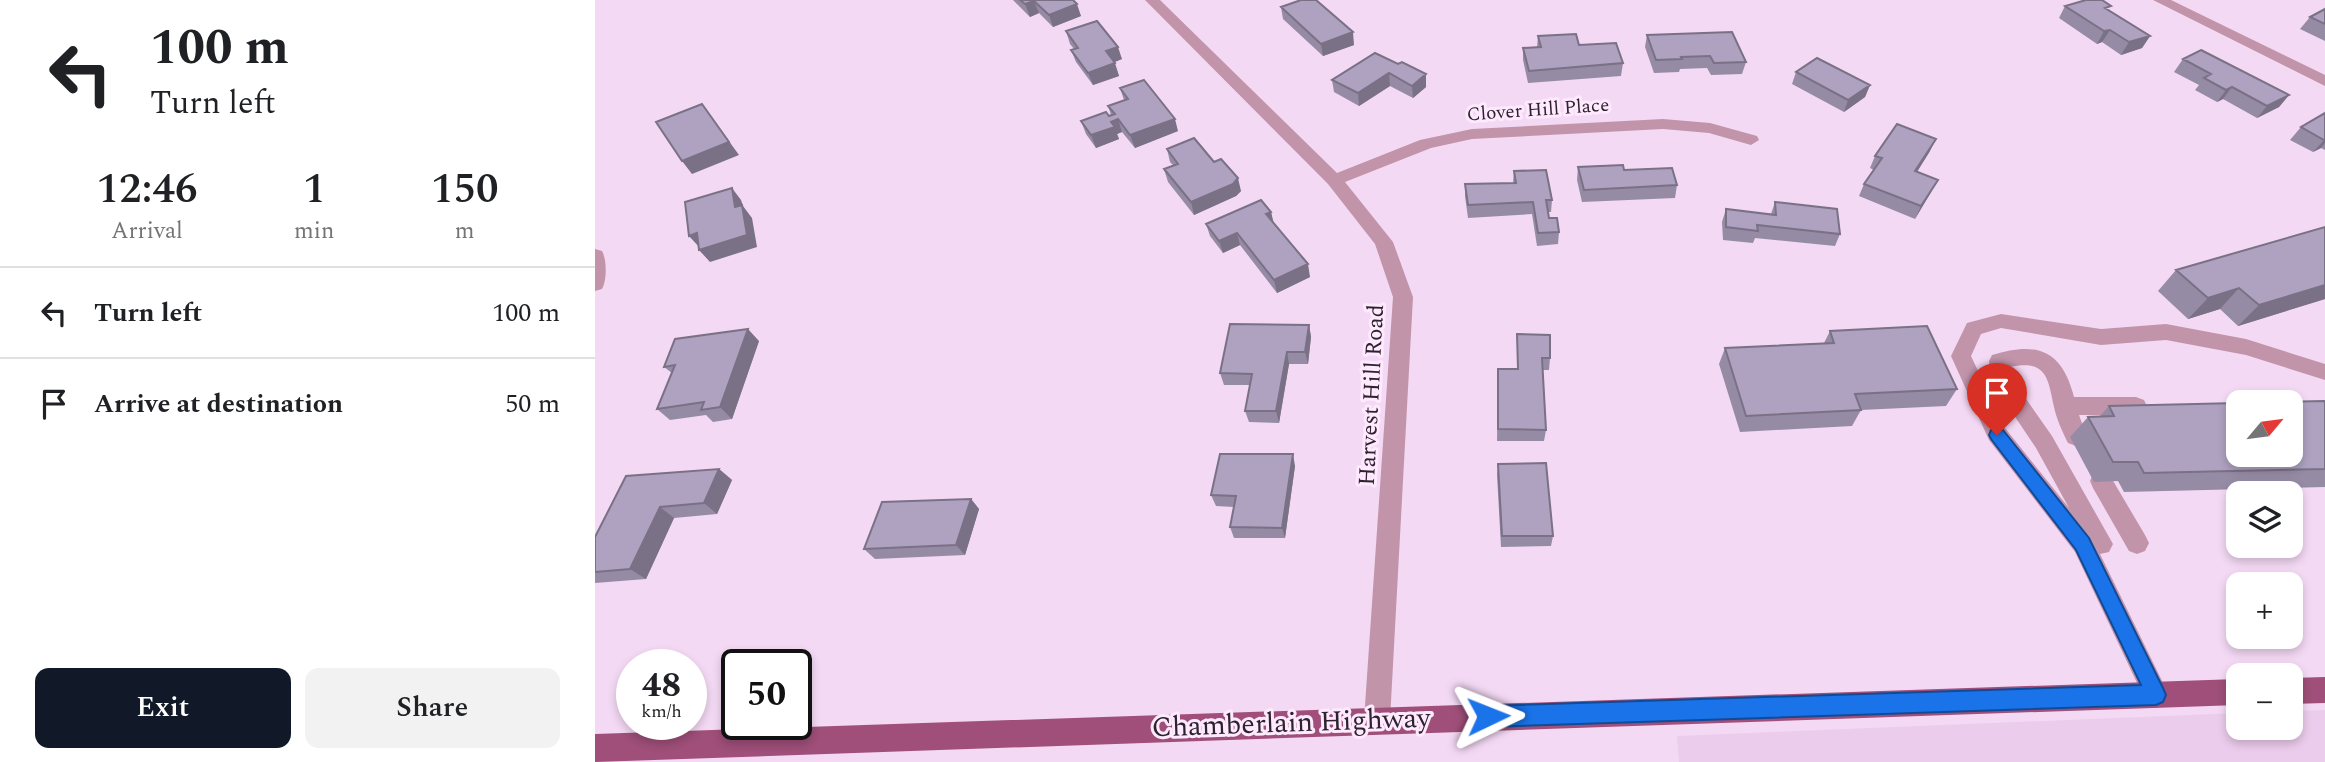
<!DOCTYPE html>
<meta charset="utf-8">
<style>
:root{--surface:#fff;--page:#f2f2f2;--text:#202124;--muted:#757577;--line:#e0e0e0;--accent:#111827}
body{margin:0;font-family:Spectral,serif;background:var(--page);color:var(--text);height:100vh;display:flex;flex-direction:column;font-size:26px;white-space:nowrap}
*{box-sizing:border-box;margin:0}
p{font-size:23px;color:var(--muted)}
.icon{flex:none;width:38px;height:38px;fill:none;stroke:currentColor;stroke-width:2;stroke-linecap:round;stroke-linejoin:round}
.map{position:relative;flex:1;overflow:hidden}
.side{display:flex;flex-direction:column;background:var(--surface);width:595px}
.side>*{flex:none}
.hud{background:#fff;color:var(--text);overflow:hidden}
.needle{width:46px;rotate:61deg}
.controls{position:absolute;left:1631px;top:390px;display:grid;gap:14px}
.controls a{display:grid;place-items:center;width:77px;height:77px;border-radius:14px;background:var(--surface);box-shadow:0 4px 10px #0003;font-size:35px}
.speed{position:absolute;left:21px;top:649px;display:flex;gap:14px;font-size:35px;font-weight:700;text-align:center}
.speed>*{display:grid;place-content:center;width:91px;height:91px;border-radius:50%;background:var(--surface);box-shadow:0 4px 10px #0003;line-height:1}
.speed small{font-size:18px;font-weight:400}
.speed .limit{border:4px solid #111;border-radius:10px;background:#fff;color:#111}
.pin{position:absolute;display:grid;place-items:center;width:60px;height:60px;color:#fff;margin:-72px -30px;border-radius:50% 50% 50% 0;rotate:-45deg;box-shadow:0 0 7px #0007}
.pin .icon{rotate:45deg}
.me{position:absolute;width:77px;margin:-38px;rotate:88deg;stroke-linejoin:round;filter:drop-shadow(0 0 5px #0008)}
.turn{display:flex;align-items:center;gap:24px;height:147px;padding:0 35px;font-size:32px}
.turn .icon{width:91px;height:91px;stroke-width:2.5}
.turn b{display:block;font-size:49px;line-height:60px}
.eta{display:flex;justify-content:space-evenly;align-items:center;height:119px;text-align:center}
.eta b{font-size:42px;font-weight:600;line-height:49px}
.cta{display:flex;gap:14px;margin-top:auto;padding:14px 35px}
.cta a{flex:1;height:80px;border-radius:14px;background:var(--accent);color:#fff;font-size:28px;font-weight:600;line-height:80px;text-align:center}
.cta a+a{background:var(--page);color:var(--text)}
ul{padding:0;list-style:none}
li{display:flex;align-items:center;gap:21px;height:91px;padding:0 35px;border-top:2px solid var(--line)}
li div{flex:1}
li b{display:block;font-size:26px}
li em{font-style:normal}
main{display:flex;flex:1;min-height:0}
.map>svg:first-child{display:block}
</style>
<main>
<section class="side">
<div class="hud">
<div class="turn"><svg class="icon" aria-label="left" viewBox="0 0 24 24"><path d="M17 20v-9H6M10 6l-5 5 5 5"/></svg><div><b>100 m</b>Turn left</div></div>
</div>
<div class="eta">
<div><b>12:46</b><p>Arrival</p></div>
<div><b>1</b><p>min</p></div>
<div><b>150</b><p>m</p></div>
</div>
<ul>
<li><svg class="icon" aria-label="left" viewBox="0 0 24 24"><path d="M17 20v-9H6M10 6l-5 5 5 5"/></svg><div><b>Turn left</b></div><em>100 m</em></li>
<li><svg class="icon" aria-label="arrive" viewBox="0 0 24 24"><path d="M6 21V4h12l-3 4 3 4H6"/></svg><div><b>Arrive at destination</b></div><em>50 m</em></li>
</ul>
<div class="cta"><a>Exit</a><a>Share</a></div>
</section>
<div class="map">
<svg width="1730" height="762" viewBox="0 0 1730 762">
<rect width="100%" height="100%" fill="#f4d9f4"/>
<!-- built -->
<path fill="#ecccec" d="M1730 710V762H1084L1082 736 1643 713V728H1696V711Z"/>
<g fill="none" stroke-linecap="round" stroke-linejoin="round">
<!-- minor -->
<path fill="#c294aa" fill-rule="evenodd" d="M550 0H565L742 173 825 140 877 129 1068 119 1115 123 1162 136 1164 140 1156 145 1114 133 1068 129 877 139 836 148 750 182 798 242 818 297 795 720 792 730 782 733 772 730 769 720 798 297 780 244 733 184Z
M1558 0H1576L1730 75V86Z
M0 249 7 251C12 260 12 280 7 289L0 291Z
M1406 314 1506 329 1571 324 1651 339 1730 364V380L1651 355 1571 340 1506 345 1406 328 1386 334 1376 356 1410 428 1474 508 1441 448 1396 381 1394 361 1397 355C1442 341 1467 350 1479 397H1541L1549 400 1552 406 1549 412 1541 415H1484L1492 437 1489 443 1481 446 1473 443C1468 433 1461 418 1459 407 1453 379 1452 359 1415 367L1417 379 1457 436 1518 544 1514 552 1505 554 1574 695 1570 704 1561 708 1552 704 1480 552 1394 440 1356 356 1372 323Z
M1506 471 1514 474 1550 535 1554 543 1550 551 1542 554 1534 551 1498 488 1495 481 1498 474Z"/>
<!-- major -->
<path fill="#9f4f79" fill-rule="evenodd" d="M1730 677V703L1696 704V678Z
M1643 679V705L0 762V734Z"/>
</g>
<!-- wall -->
<path fill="#968ba5" d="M418 0H478L486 16 458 27 444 13 435 17Z
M1470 6 1514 10 1555 36 1547 48 1526 55 1507 42 1502 44 1464 18Z
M686 7 759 45 728 56 688 19Z
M1730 9V41L1705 29 1715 17Z
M471 31 527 59 519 62 524 76 498 85 481 62 476 50 479 49 475 44Z
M1052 35 1151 62 1147 74 1116 75 1112 68 1085 69 1084 72 1059 73 1050 47Z
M943 36 984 45 1028 63 1026 76 933 83 928 60V48L942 47Z
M780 53 831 87 818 98 795 86 764 106 739 92 737 80Z
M1588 59 1694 95 1684 107 1662 118 1628 99 1622 102 1600 90 1604 85 1579 72Z
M1201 72 1275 85 1270 97 1249 112 1197 84Z
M525 88 583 131 540 148 527 132 522 134 524 139 501 148 491 134 486 121 516 115 513 106 529 100Z
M1730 113V150L1726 148 1718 152 1695 140 1706 127Z
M572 149 619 162 646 191 641 196 599 215 573 182 569 169 578 165 575 162Z
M1335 151 1322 172 1336 192 1320 219 1264 196 1269 184 1279 170 1275 168 1280 156Z
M983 167 1082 185 1080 198 987 202 982 180Z
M919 171 957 200 956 212H953L954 218 964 232 963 244 942 246 937 214 873 218 870 196V184L918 183Z
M1180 202 1245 234 1240 246 1160 238 1158 243 1128 240 1127 222 1131 209 1176 214Z
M676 212 678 223 715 277 682 293 645 245 628 253 615 236 611 224Z
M1730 227V299L1643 326 1625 309 1593 319 1563 291 1581 270Z
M714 325 716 337 713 364H694L684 423 654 422 650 411 655 385H629L625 373Z
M1235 331 1362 389 1351 406 1266 410 1257 426 1145 432 1124 364 1130 348 1229 343Z
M922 334 955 358 954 370H948L951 430 949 441H902L903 369H922Z
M164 341 137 419 118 422 111 415 75 420 62 409 77 373 69 367Z
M1730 401V487L1529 492 1523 481 1499 482 1475 437 1493 417H1504L1514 406Z
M903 464 958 536 956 546 906 547 902 475Z
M700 466 690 538H639L635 527 639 507 621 506 616 495Z
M124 469 137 480 122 514 79 518 51 579 0 583V537Z
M376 499 384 509 370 555 280 559 269 549Z"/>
<!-- shaded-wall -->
<path fill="#7a7186" d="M439 1 444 13 435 17 430 4Z
M482 4 486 16 458 27 454 15Z
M1515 30 1507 42 1502 44 1509 31Z
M758 32 759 45 728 56 726 44Z
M1555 36 1547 48 1526 55 1534 42Z
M523 47 527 59 515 64 511 51Z
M520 63 524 76 498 85 493 73Z
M794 73 795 86 764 106 763 93Z
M831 74V87L818 98 817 86Z
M1275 85 1270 97 1249 112 1253 100Z
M1637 87 1628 99 1622 102 1631 90Z
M1694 95 1684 107 1662 118 1672 106Z
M107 104 144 155 97 174 87 161Z
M523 119 527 132 522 134 524 139 501 148 496 135 516 122Z
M580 119 583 131 540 148 535 135Z
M1341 139 1335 151 1314 184 1320 171Z
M1730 139V143L1726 148 1718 152Z
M643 178 646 191 641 196 599 215 596 202Z
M1343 180 1336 192 1320 219 1326 206Z
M137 188 146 200 148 206 157 218 162 247 115 262 104 250 140 207Z
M676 212 679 224 671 214Z
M102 233 105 248 94 236Z
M642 233 645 245 628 253 624 241Z
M713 264 715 277 682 293 679 280Z
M1730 285V299L1643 326 1664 305Z
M1644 288 1625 309 1593 319 1613 298Z
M714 325 716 337 713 364 710 352Z
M153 329 164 341 137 419 125 407Z
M692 352 694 364 684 423 681 411Z
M698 454 700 466 690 538 687 528Z
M124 469 137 480 122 514 109 503Z
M376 499 384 509 370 555 361 545Z
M65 507 79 518 51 579 35 569Z"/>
<!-- building -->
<path fill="#aea2c0" stroke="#7a7186" stroke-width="2" d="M425 0H478L482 4 454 15 439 1 430 4Z
M706 0H721L758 32 726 44 686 7Z
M1491 0H1507L1516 6 1510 8 1555 36 1534 42 1515 30 1509 31 1470 6Z
M1730 9V24L1715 17Z
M502 21 523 47 511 51 520 63 493 73 476 50 483 48 471 31Z
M1137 32 1151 62 1119 63 1115 56 1086 57 1087 59 1061 60 1052 35Z
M981 34 984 45 1021 43 1028 63 934 71 928 48 946 47 943 36Z
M1606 50 1694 95 1672 106 1637 87 1631 90 1609 78 1616 74 1588 59Z
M780 53 803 64 807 62 831 74 817 86 794 73 763 93 737 80Z
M1222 58 1275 85 1253 100 1201 72Z
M549 80 580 119 535 135 523 119 516 122 520 127 496 135 486 121 511 112 514 116 520 114 513 106 533 99 525 88Z
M107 104 134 142 87 161 61 122Z
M1730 113V139L1729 140 1706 127Z
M1302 124 1341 139 1320 171 1343 180 1326 206 1269 184 1287 158 1280 156Z
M599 138 619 162 626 159 643 178 638 184 596 202 569 169 583 164 572 149Z
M1028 165 1029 170 1077 168 1082 185 989 190 983 167Z
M951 170 957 200H951L954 218H962L964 232 943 233 938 202 873 205 870 184 921 183 919 171Z
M137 188 140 207 147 205 152 235 104 250 102 233 94 236 90 202Z
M666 200 676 212 671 214 713 264 679 280 642 233 624 241 611 224Z
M1180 202 1242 209 1245 234 1162 225 1163 231 1131 227V209L1181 215Z
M1730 227V285L1664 305 1644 288 1613 298 1581 270Z
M635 324 714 325 710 352H692L681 411H650L657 374 625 373Z
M1332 326 1362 389 1260 394 1266 410 1151 416 1130 348 1239 343 1235 331Z
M153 329 125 407 106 410 109 402 62 409 80 365 69 367 80 339Z
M922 334 955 335V358H947L951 430 903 429V369H923Z
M1730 401V469L1549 473 1543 462H1518L1493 417 1519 416 1514 406 1643 403V455H1696V402H1681Z
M625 454H698L687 528 635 527 641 496 616 495Z
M951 463 958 536H907L903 464Z
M124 469 109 503 65 507 35 569 0 572V537L31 476Z
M376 499 361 545 269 549 287 502Z"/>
<!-- route -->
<path fill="#1a73e8" stroke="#114b97" stroke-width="2" d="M1402 428 1408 430 1494 538 1568 688 1571 695 1568 702 1561 705 893 727 886 724 883 716 886 709 893 706 1546 685 1481 550 1396 439 1394 435 1396 430Z"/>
<g text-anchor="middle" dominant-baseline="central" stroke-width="6" stroke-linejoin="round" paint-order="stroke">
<!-- far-street labels -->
<g font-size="19" fill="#2d232c" stroke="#fee9fe">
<text transform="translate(943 110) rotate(-4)">Clover Hill Place</text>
</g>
<!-- street labels -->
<g font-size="23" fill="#2d232c" stroke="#fee9fe">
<text transform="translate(777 395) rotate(-87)">Harvest Hill Road</text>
</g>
<!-- near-street labels -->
<g font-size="28" fill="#2d232c" stroke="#fee9fe">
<text transform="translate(696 723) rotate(-2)">Chamberlain Highway</text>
</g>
</g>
</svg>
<div class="controls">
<a><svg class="needle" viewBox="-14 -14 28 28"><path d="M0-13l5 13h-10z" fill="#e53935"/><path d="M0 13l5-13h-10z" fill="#757577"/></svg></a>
<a><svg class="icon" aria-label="layers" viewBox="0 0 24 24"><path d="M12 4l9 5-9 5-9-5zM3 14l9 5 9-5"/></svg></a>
<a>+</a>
<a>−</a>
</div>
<div class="speed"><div>48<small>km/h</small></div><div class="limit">50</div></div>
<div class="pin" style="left:1402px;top:435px;background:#d93025"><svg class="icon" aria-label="arrive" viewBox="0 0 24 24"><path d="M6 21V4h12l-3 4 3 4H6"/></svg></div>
<svg class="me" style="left:893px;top:716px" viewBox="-20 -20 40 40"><path d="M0-17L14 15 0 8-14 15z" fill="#1a73e8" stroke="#fff" stroke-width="4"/></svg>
</div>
</main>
